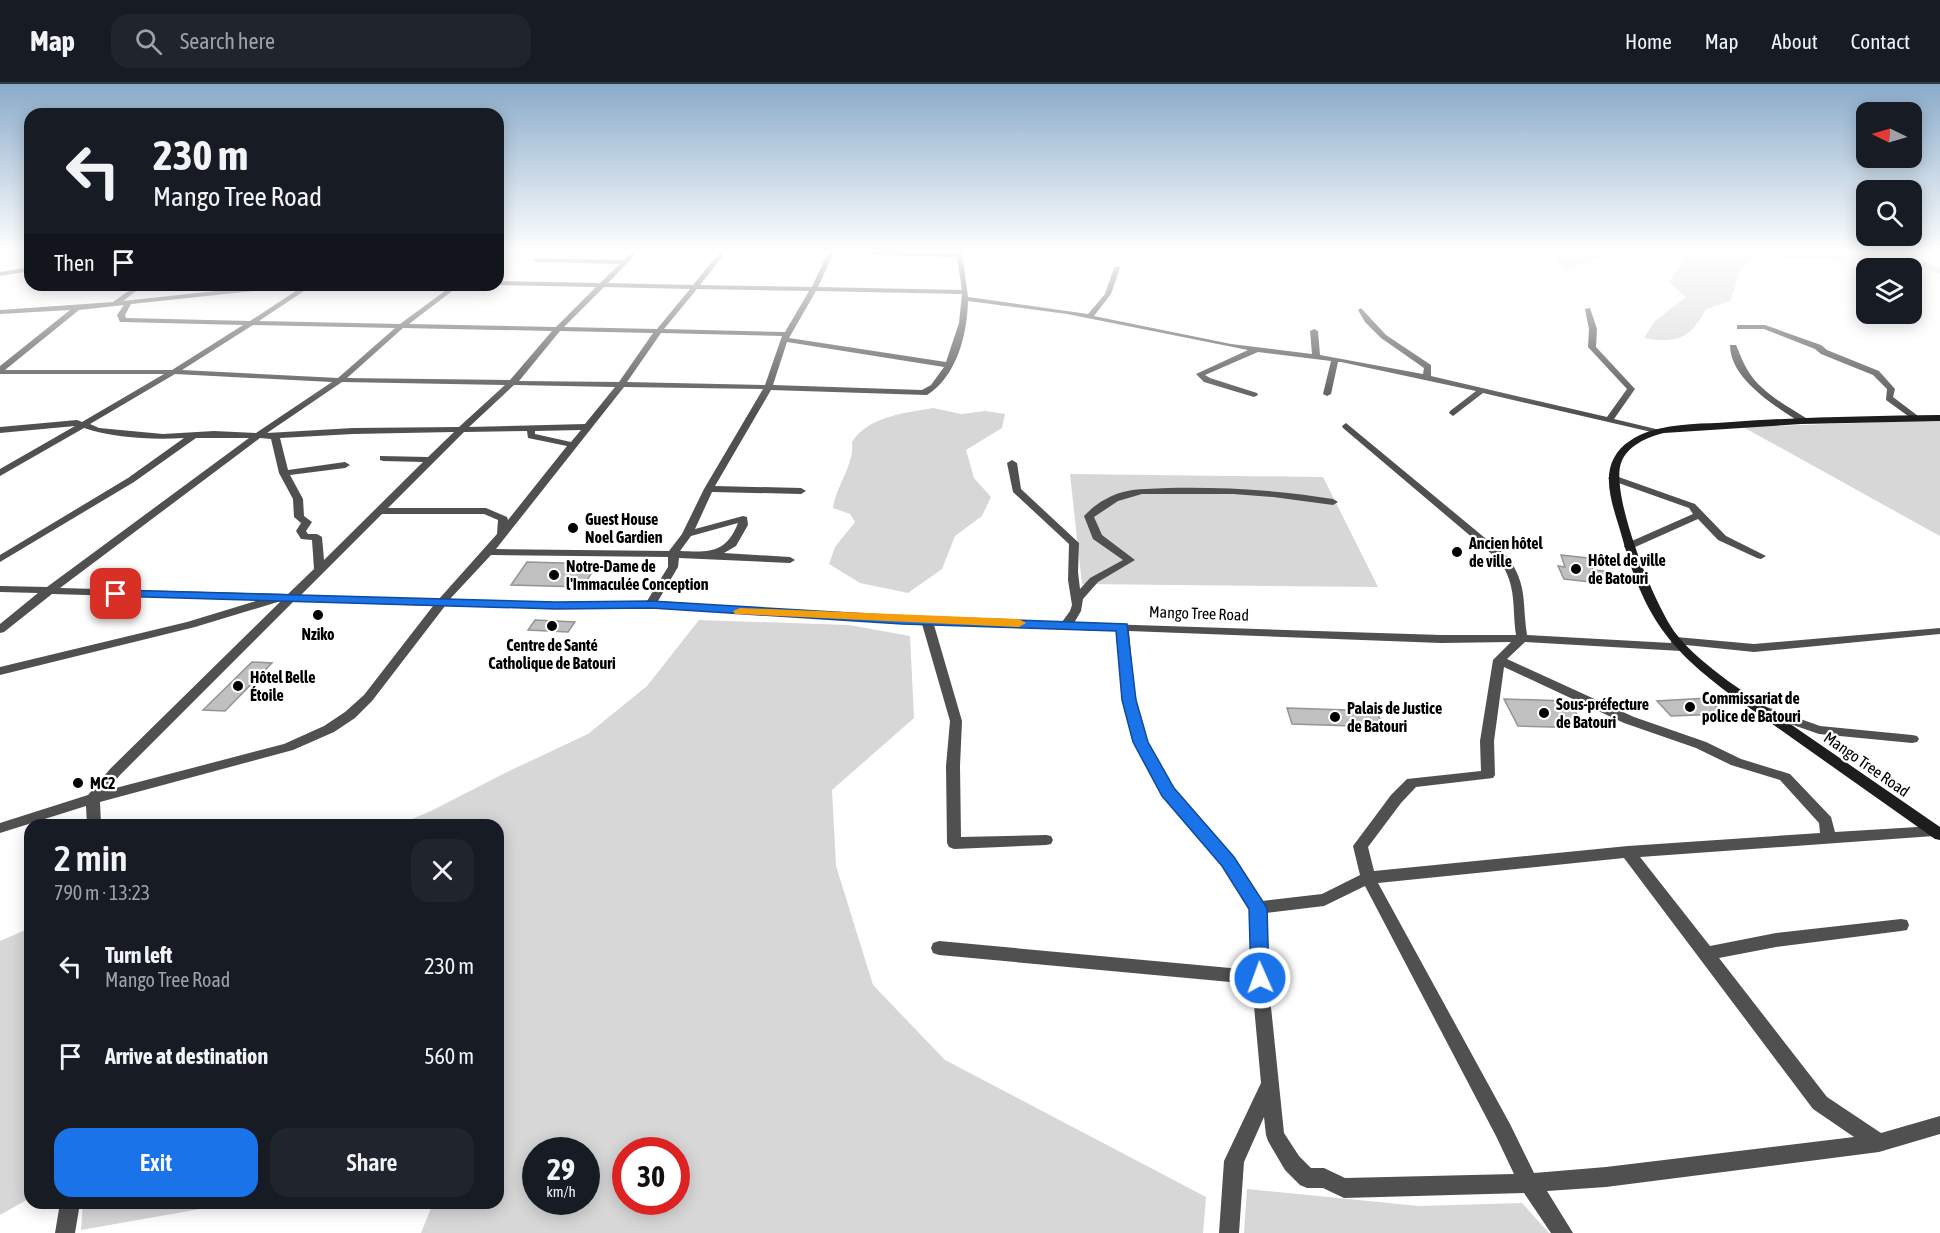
<!DOCTYPE html>
<meta charset="utf-8">
<style>
:root{--surface:#171b24;--page:#20242c;--text:#f1f3f6;--muted:#9ea1a6;--line:#363941;--accent:#1a73e8}
body{margin:0;font-family:"Asap Condensed",sans-serif;background:var(--page);color:var(--text);height:100vh;display:flex;flex-direction:column;font-size:22px;white-space:nowrap}
*{box-sizing:border-box;margin:0}
p{font-size:20px;color:var(--muted)}
.icon{flex:none;width:33px;height:33px;fill:none;stroke:currentColor;stroke-width:2;stroke-linecap:round;stroke-linejoin:round}
.map{position:relative;flex:1;overflow:hidden}
.sheet{position:absolute;left:24px;top:735px;width:480px;height:390px;display:flex;flex-direction:column;background:var(--surface);border-radius:18px;box-shadow:0 3px 15px #0003}
.sheet>*{flex:none}
.banner{position:absolute;left:24px;top:24px;width:480px;height:183px;border-radius:18px;box-shadow:0 3px 15px #0003;background:#171b24;color:var(--text);overflow:hidden}
.needle{width:39px;rotate:275deg}
.fabs{position:absolute;left:1856px;top:18px;display:grid;gap:12px}
.fabs a{display:grid;place-items:center;width:66px;height:66px;border-radius:12px;background:var(--surface);box-shadow:0 3px 15px #0003;font-size:30px}
.speed{position:absolute;left:522px;top:1053px;display:flex;gap:12px;font-size:30px;font-weight:700;text-align:center}
.speed>*{display:grid;place-content:center;width:78px;height:78px;border-radius:50%;background:var(--surface);box-shadow:0 3px 15px #0003;line-height:1}
.speed small{font-size:15px;font-weight:400}
.speed .limit{border:9px solid #d22;background:#fff;color:#111}
.pin{position:absolute;display:grid;place-items:center;width:51px;height:51px;color:#fff;margin:-26px;border-radius:12px;box-shadow:0 3px 9px #0006}
.me{position:absolute;width:66px;margin:-33px;rotate:358deg;stroke-linejoin:round;filter:drop-shadow(0 0 4px #0008)}
.turn{display:flex;align-items:center;gap:21px;height:126px;padding:0 30px;font-size:27px}
.turn .icon{width:78px;height:78px;stroke-width:2.5}
.turn b{display:block;font-size:42px;line-height:51px}
.then{display:flex;align-items:center;height:57px;padding:0 30px;background:#0003;gap:12px;font-size:22px}
.round{display:grid;place-items:center;flex:none;width:63px;height:63px;border-radius:18px;background:var(--page)}
.head{display:flex;align-items:center;justify-content:space-between;height:102px;padding:0 30px}
h1{font-size:36px;font-weight:600;line-height:45px}
.action{display:flex;gap:12px;margin-top:auto;padding:12px 30px}
.action a{flex:1;height:69px;border-radius:18px;background:var(--accent);color:#fff;font-size:24px;font-weight:600;line-height:69px;text-align:center}
.action a+a{background:var(--page);color:var(--text)}
ul{padding:0;list-style:none}
li{display:flex;align-items:center;gap:18px;height:90px;padding:0 30px}
li div{flex:1}
li b{display:block;font-size:22px}
li em{font-style:normal}
header{display:flex;align-items:center;gap:36px;box-sizing:border-box;height:84px;padding:0 30px;background:var(--surface);border-bottom:2px solid var(--line)}
header strong{font-size:28px}
nav{display:flex;gap:33px;margin-inline-start:auto;font-size:21px}
.search{width:420px;height:54px;background:var(--page);display:flex;align-items:center;gap:15px;box-sizing:border-box;padding:0 21px;border-radius:18px;color:var(--muted);font-size:22px}
.map>svg:first-child{display:block}
</style>
<header>
<strong>Map</strong>
<div class="search"><svg class="icon" aria-label="search" viewBox="0 0 24 24"><circle cx="10" cy="10" r="6"/><path d="M15 15l6 6"/></svg>Search here</div>
<nav><a>Home</a><a>Map</a><a>About</a><a>Contact</a></nav>
</header>
<div class="map">
<svg width="1940" height="1149" viewBox="0 0 1940 1149">
<rect width="100%" height="100%" fill="#fff"/>
<!-- green -->
<path fill="#d7d7d7" fill-rule="evenodd" d="M1546 168H1603L1607 172 1566 185Z
M1689 168H1755V172L1740 188 1730 217 1706 225C1690 255 1677 260 1644 254L1655 237 1686 213 1669 198Z
M1769 168H1898L1940 184V190L1913 181 1781 174Z
M933 324 961 330 986 327 1005 330 1002 344 966 366 974 394 991 413 982 432 955 452 942 485 908 509 860 499 829 480 835 463 855 438 850 430 833 424C836 402 855 380 852 358 868 332 906 329 933 324Z
M1940 336V452L1743 343Z
M1070 390 1323 393 1378 503 1082 500Z
M699 536 849 541 910 552 914 634 832 706 836 782 873 901 945 976 1206 1113 1203 1149H421L433 1119H498V741H398L431 727 505 689 588 650 647 602ZM536 1066H586V1118H536ZM626 1066H676V1118H626Z
M30 844V1114L0 1131V857Z
M1247 1105 1419 1122 1522 1119 1549 1149H1244Z
M83 1119H234L81 1146Z"/>
<!-- building -->
<path fill="#c0c0c0" stroke="#949494" stroke-width="1.5" d="M1561 471 1588 474 1593 486 1604 487 1610 500 1564 495 1558 482 1565 483Z
M527 478 597 480 583 503 511 501Z
M535 536 575 538 568 548 528 546Z
M252 578 272 579 225 627 203 626Z
M1708 614 1723 630 1671 632 1657 617Z
M1504 615 1569 617 1585 644 1518 642Z
M1287 624 1377 627 1383 643 1292 640Z"/>
<g fill="none" stroke-linecap="round" stroke-linejoin="round">
<!-- minor -->
<path fill="#505050" fill-rule="evenodd" d="M502 168H509L498 175V170Z
M632 168H638L608 199 693 201 720 168H726L700 201 812 203 828 168H834L818 203 962 206 957 173 844 170 841 168H962L968 213 1088 230 1105 210 1114 184 1117 182 1120 184 1111 210 1094 232 1231 260 1312 270 1310 247 1314 245 1318 247 1320 271 1423 290 1424 284 1381 254 1365 238 1358 226 1361 224 1386 251 1431 281V292L1607 333 1627 305 1588 263 1589 245 1585 225 1590 224 1597 245 1596 263 1635 305 1614 335 1660 346V350L1483 309 1453 332 1449 329 1450 327 1476 307 1341 278H1338L1331 310 1327 312 1323 310 1331 277 1258 268 1205 291 1210 294 1257 309 1258 311 1254 313 1204 298 1196 290 1248 266 1067 230 968 217C967 251 957 292 927 311L771 306 715 402 801 404 806 407 801 410 712 408 695 445 743 432 747 433 748 441 736 462 724 469 790 473 795 476 790 479 679 474 678 483 658 517 902 533 1062 538 1070 527 1072 521 1068 496 1069 460 1013 408 1007 379 1012 376 1017 379 1021 405 1079 459 1078 488 1080 505 1090 494 1123 476 1093 455 1084 432C1094 421 1108 412 1123 408 1138 404 1153 405 1168 404 1224 403 1278 406 1333 415L1338 418 1333 421 1273 413 1233 410H1142L1118 417 1094 433 1102 451 1135 476 1098 498 1083 515 1081 527 1074 539 1441 551H1516C1512 522 1517 503 1500 477L1343 344 1342 342 1346 339 1508 473C1528 503 1522 517 1527 551L1671 559 1672 554 1676 553 1754 560 1940 544V550L1754 568 1686 561 1685 566 1681 567 1525 558 1507 575 1634 633 1706 658 1741 675 1790 690 1831 733 1835 748 1934 742 1939 743 1940 749 1934 752 1640 773 1710 862 1776 849 1901 835 1907 836 1909 841 1907 846 1901 847 1776 863 1719 874 1827 1013 1881 1049 1940 1032V1050L1879 1068 1606 1103 1547 1107 1573 1149H1551L1524 1109 1344 1114 1323 1104H1307L1300 1101 1285 1086 1268 1057 1266 1051 1264 1033 1244 1078 1239 1149H1219L1224 1077 1261 999 1252 900 939 871 933 869 931 864 933 859 939 857 1252 886 1250 825 1223 781 1163 712 1134 658 1123 616 1118 547 934 541 962 637 960 682 961 753 1046 751 1051 752 1053 756 1051 760 1046 761 954 765 949 763 947 759 946 682 950 637 922 540 651 523 556 525 445 522 372 617 355 634 334 648 293 666 100 718 101 741H87L86 722 0 749V739L88 711 110 685 281 517 195 543 0 591V583L187 538 259 516 52 510 4 548 0 549V540L38 509 0 508V502L47 503 249 354H196L134 398 0 478V471L128 394 184 354C152 356 114 354 84 344L0 392V385L75 342 0 349V343L77 336 82 338 164 290H0V282L70 226 0 230V226L113 218 137 201H144L123 217 273 201H294L291 203 131 220 125 231 126 234 250 237 305 201H313L259 237 400 240 453 201H460L409 240 556 243 596 203 498 201V197L600 199 620 180 536 178 533 176 536 174 623 176ZM604 203 690 205 657 245 564 243ZM697 205 809 207 785 248 664 245ZM816 207 962 210 959 239 946 278 789 254ZM124 221 117 231 120 238H123L243 241 172 286H5L79 226ZM253 241 395 244 338 294 182 286ZM403 244 552 247 510 296 347 294ZM560 247 653 249 619 298 519 297ZM661 249 782 252 765 301 627 298ZM787 258 944 283 931 301 922 306 773 301ZM175 290 332 298 256 349 214 347 163 350 99 344 90 340ZM342 298 505 301 459 343 353 344 267 349ZM514 301 615 303 585 340 469 343ZM624 303 763 305 704 405 682 450 669 467 496 465ZM581 346 571 358 535 350V347ZM527 347 528 354 567 362 508 436 507 433 486 424H388L464 348ZM454 348 428 373 380 372V376L383 377 423 378 324 476 322 453 317 450H308L306 447 312 438 304 432 303 415 290 391 345 384 350 381 345 378 288 386 280 354 353 350ZM260 354 271 355 279 389 293 415 294 433 301 439 296 447 301 455 312 456 314 485 288 510 60 504ZM382 430H484L498 436 497 450 439 515 301 511ZM738 439C726 470 709 468 680 467L691 452ZM491 471 668 473V483L647 517 556 519 450 515ZM294 517 433 522 364 611 345 628 324 642 284 660 108 706 120 691ZM1129 547 1441 559 1511 558 1493 576 1480 657 1481 687 1407 695 1391 711 1353 762 1360 791 1322 810 1262 817 1233 773 1173 705 1148 658 1135 616ZM1504 583 1624 639 1696 664 1731 681 1780 696 1819 739 1820 749 1628 762 1374 787 1368 763 1401 719 1416 703 1493 694 1495 691 1494 657ZM1624 774 1813 1025 1854 1053 1606 1083 1534 1089 1510 1040 1378 799ZM1365 802 1496 1052 1514 1090 1345 1094 1324 1084H1311L1299 1072 1284 1049 1268 894 1266 829 1324 822Z
M30 183V187L0 192V188Z
M1737 241H1765L1821 261 1827 266 1879 287 1895 305 1893 313 1922 335 1915 337 1886 316 1887 305 1873 291 1821 270 1815 265 1764 245H1737Z
M1730 261H1736C1740 270 1743 279 1748 287 1761 308 1785 321 1806 334V338H1800C1775 322 1730 295 1730 261Z
M1613 391 1695 420 1726 452 1766 472 1761 475 1757 474 1718 456 1698 435 1633 464H1625L1624 462 1625 460 1693 430 1689 424 1610 396 1608 394Z
M1764 622 1820 642 1912 651 1917 652 1919 655 1917 658 1912 659 1819 650 1759 629 1758 626Z
M60 1119H80L75 1149H55Z"/>
<!-- secondary -->
<path fill="#1d1d1d" fill-rule="evenodd" d="M1940 331V337L1801 340 1664 349C1647 353 1627 362 1621 379 1610 411 1655 524 1677 551 1691 569 1710 583 1728 597L1940 743V756L1935 755 1734 613C1668 565 1644 532 1622 453 1616 430 1601 397 1614 374 1621 360 1636 352 1650 347 1676 339 1704 340 1731 338 1800 333 1870 332 1940 331Z"/>
</g>
<!-- sky -->
<linearGradient id="sky" x2="0" y2="1"><stop stop-color="#8aabca"/><stop offset="0.51" stop-color="#fff"/><stop offset="1" stop-color="#fff" stop-opacity="0"/></linearGradient>
<rect width="1940" height="329" fill="url(#sky)"/>
<!-- route -->
<path fill="#1a73e8" stroke="#114b97" stroke-width="1.5" d="M116 506 556 518 651 517 902 532 1127 540 1136 616 1148 658 1174 704 1234 773 1267 824 1269 894 1267 900 1260 902 1253 900 1251 894 1249 825 1222 782 1162 712 1133 658 1122 616 1116 547 902 540 651 524 556 525 111 512 109 510Z"/>
<!-- slow -->
<path fill="#f59e0b" d="M740 524 1019 535 1026 539 1019 543 735 530 733 527Z"/>
<!-- markers -->
<g fill="#000" stroke="#fff" stroke-width="2">
<circle cx="573" cy="444" r="6"/>
<circle cx="1457" cy="468" r="6"/>
<circle cx="1576" cy="485" r="6"/>
<circle cx="554" cy="491" r="6"/>
<circle cx="318" cy="531" r="6"/>
<circle cx="552" cy="542" r="6"/>
<circle cx="238" cy="602" r="6"/>
<circle cx="1690" cy="623" r="6"/>
<circle cx="1544" cy="629" r="6"/>
<circle cx="1335" cy="633" r="6"/>
<circle cx="78" cy="699" r="6"/>
</g>
<g text-anchor="middle" dominant-baseline="central" stroke-width="4.5" stroke-linejoin="round" paint-order="stroke">
<!-- poi labels -->
<g font-size="16" font-weight="bold" fill="#000" stroke="#fff" text-anchor="start">
<text x="585" y="435">Guest House<tspan x="585" dy="18">Noel Gardien</tspan></text>
<text x="1469" y="459">Ancien hôtel<tspan x="1469" dy="18">de ville</tspan></text>
<text x="1588" y="476">Hôtel de ville<tspan x="1588" dy="18">de Batouri</tspan></text>
<text x="566" y="482">Notre-Dame de<tspan x="566" dy="18">l'Immaculée Conception</tspan></text>
<text x="318" y="550" text-anchor="middle">Nziko</text>
<text x="552" y="561" text-anchor="middle">Centre de Santé<tspan x="552" dy="18">Catholique de Batouri</tspan></text>
<text x="250" y="593">Hôtel Belle<tspan x="250" dy="18">Étoile</tspan></text>
<text x="1702" y="614">Commissariat de<tspan x="1702" dy="18">police de Batouri</tspan></text>
<text x="1556" y="620">Sous-préfecture<tspan x="1556" dy="18">de Batouri</tspan></text>
<text x="1347" y="624">Palais de Justice<tspan x="1347" dy="18">de Batouri</tspan></text>
<text x="90" y="699">MC2</text>
</g>
<!-- street labels -->
<g font-size="16" fill="#000" stroke="#fff">
<text transform="translate(1199 529) rotate(2)">Mango Tree Road</text>
<text transform="translate(1867 680) rotate(35)">Mango Tree Road</text>
</g>
</g>
</svg>
<div class="fabs">
<a><svg class="needle" viewBox="-14 -14 28 28"><path d="M0-13l5 13h-10z" fill="#e53935"/><path d="M0 13l5-13h-10z" fill="#9ea1a6"/></svg></a>
<a><svg class="icon" aria-label="search" viewBox="0 0 24 24"><circle cx="10" cy="10" r="6"/><path d="M15 15l6 6"/></svg></a>
<a><svg class="icon" aria-label="layers" viewBox="0 0 24 24"><path d="M12 4l9 5-9 5-9-5zM3 14l9 5 9-5"/></svg></a>
</div>
<div class="speed"><div>29<small>km/h</small></div><div class="limit">30</div></div>
<div class="pin" style="left:116px;top:510px;background:#d93025"><svg class="icon" aria-label="arrive" viewBox="0 0 24 24"><path d="M6 21V4h12l-3 4 3 4H6"/></svg></div>
<svg class="me" style="left:1260px;top:894px" viewBox="-20 -20 40 40"><circle r="17" fill="#1a73e8" stroke="#fff" stroke-width="3"/><path d="M0-11L8 9 0 5-8 9z" fill="#fff"/></svg>
<div class="banner">
<div class="turn"><svg class="icon" aria-label="left" viewBox="0 0 24 24"><path d="M17 20v-9H6M10 6l-5 5 5 5"/></svg><div><b>230 m</b>Mango Tree Road</div></div>
<div class="then">Then<svg class="icon" aria-label="arrive" viewBox="0 0 24 24"><path d="M6 21V4h12l-3 4 3 4H6"/></svg></div>
</div>
<section class="sheet">
<div class="head"><div><h1>2 min</h1><p>790 m · 13:23</p></div><a class="round"><svg class="icon" aria-label="close" viewBox="0 0 24 24"><path d="M6 6l12 12M18 6L6 18"/></svg></a></div>
<ul>
<li><svg class="icon" aria-label="left" viewBox="0 0 24 24"><path d="M17 20v-9H6M10 6l-5 5 5 5"/></svg><div><b>Turn left</b><p>Mango Tree Road</p></div><em>230 m</em></li>
<li><svg class="icon" aria-label="arrive" viewBox="0 0 24 24"><path d="M6 21V4h12l-3 4 3 4H6"/></svg><div><b>Arrive at destination</b></div><em>560 m</em></li>
</ul>
<div class="action"><a>Exit</a><a>Share</a></div>
</section>
</div>
